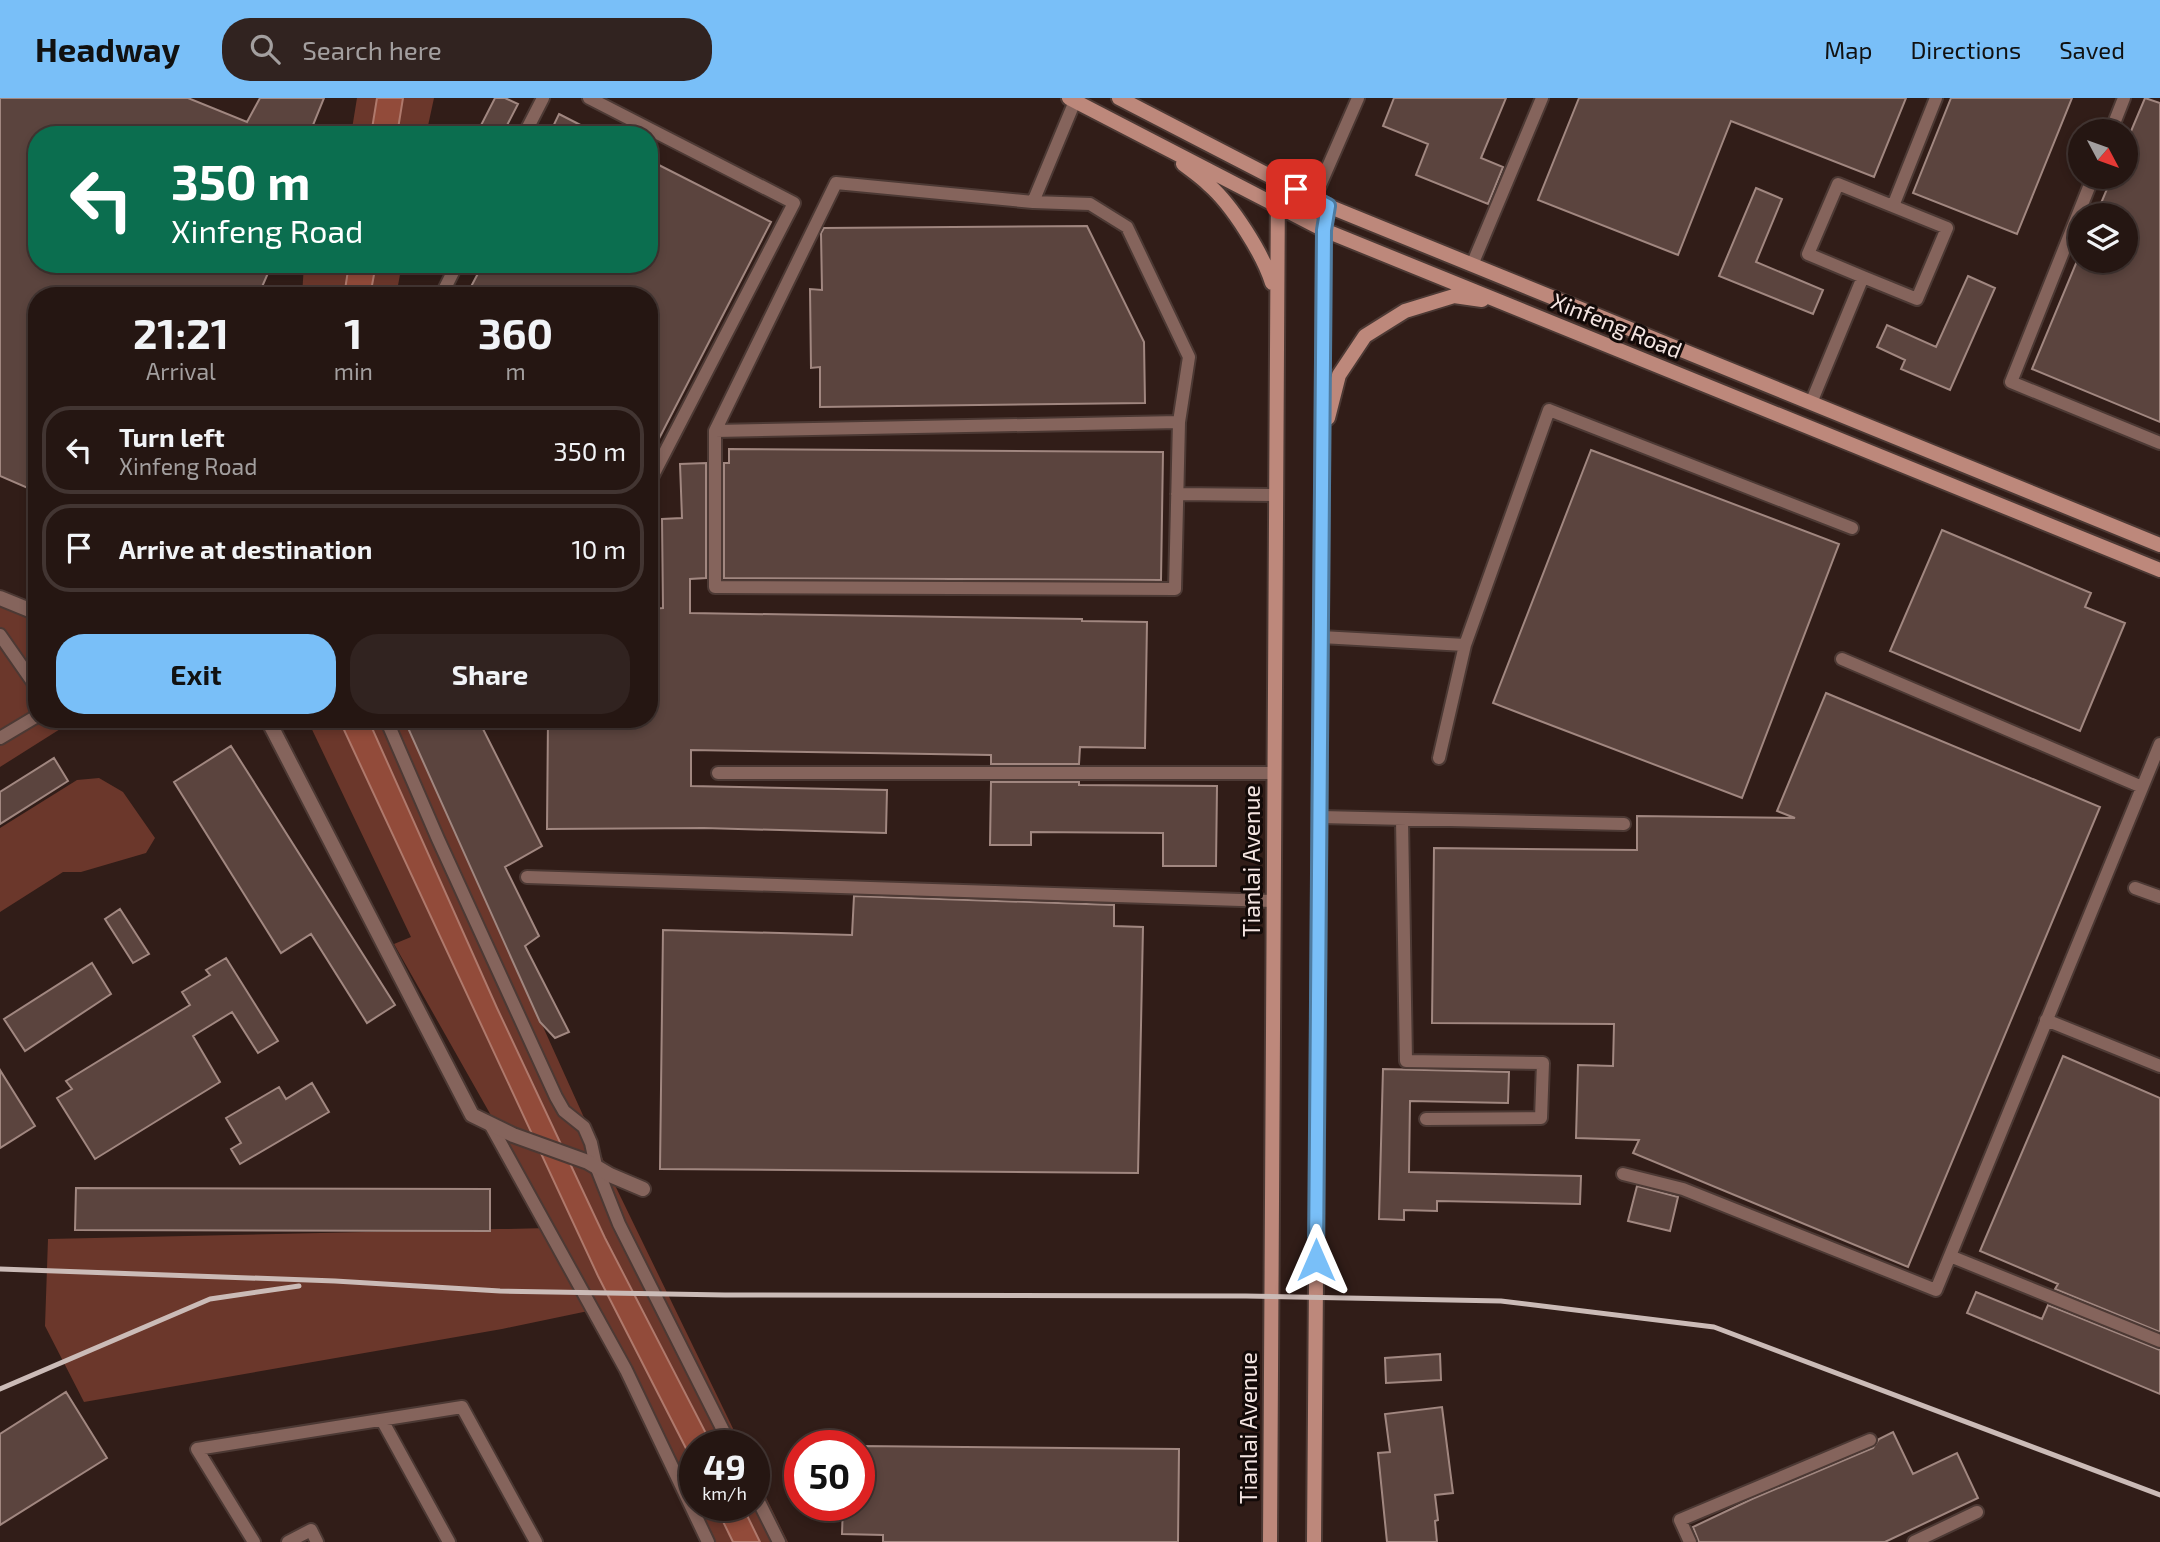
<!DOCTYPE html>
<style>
:root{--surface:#251612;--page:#312320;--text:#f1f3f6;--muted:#a39f9f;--line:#423532;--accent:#79bff8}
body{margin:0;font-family:"Exo 2",sans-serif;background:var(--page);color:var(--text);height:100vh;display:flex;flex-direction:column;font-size:26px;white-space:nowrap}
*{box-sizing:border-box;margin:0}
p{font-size:23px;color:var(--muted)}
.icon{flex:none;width:38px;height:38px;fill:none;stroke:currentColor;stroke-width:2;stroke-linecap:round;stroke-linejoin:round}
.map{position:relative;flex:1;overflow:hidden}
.panel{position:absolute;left:28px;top:189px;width:630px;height:441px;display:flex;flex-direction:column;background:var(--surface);border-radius:28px;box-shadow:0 4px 10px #0003,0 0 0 2px var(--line)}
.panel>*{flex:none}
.guide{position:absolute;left:28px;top:28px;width:630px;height:147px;border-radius:28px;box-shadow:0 4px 10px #0003,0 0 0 2px var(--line);background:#0b6e4f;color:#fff;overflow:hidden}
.needle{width:46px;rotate:131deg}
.tools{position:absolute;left:2068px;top:21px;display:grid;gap:14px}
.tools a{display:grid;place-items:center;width:70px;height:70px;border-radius:50%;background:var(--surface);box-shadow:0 4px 10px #0003,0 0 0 2px var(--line);font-size:35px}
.speed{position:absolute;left:679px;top:1332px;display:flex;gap:14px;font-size:35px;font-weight:700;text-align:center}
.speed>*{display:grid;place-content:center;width:91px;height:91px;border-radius:50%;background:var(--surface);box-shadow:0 4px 10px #0003,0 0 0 2px var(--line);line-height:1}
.speed small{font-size:18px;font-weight:400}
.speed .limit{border:10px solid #d22;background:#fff;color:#111}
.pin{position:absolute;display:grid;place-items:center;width:60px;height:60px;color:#fff;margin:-30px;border-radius:14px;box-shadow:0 4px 10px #0006}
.me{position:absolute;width:77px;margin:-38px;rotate:0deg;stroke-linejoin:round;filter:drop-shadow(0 0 5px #0008)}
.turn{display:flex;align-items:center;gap:24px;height:147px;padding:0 28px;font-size:32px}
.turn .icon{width:91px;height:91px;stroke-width:2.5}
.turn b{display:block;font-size:49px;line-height:60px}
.eta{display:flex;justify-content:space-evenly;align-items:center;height:119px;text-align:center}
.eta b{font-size:42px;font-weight:700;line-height:49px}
.cta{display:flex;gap:14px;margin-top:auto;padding:14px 28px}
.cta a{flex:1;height:80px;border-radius:28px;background:var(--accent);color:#111;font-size:28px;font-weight:700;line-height:80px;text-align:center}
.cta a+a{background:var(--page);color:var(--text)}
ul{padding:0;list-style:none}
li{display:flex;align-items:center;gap:21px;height:88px;margin:0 14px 10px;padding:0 14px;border:4px solid var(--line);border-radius:28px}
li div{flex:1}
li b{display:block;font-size:26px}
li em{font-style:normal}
header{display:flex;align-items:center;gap:42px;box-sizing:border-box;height:98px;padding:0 35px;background:var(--accent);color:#111}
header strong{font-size:33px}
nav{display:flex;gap:38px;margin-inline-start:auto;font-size:24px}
.search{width:490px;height:63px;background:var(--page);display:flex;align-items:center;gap:18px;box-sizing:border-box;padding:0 24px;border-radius:28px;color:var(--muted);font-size:26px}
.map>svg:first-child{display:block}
</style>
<header>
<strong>Headway</strong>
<div class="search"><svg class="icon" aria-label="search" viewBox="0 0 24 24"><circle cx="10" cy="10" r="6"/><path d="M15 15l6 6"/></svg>Search here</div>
<nav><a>Map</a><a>Directions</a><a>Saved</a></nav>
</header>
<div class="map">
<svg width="2160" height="1444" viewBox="0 0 2160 1444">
<rect width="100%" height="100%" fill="#311d18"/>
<!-- green -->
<path fill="#6b372b" d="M357 0H434L426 37H351Z
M304 166H402L396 198H302Z
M0 499 37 514V621H76L0 669Z
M307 621H404L610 1077 741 1347 695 1348V1407H754V1375L788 1444H709L575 1166 394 846 411 839Z
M99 680 123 694 155 740 146 755 81 774H63L0 814V730L77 682Z
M548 1130 593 1212 502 1231 84 1304 45 1228 48 1141Z"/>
<!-- water -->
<path fill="#924b3a" stroke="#af796c" stroke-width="2" d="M377 0H403L397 37H371Z
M349 166H376L370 198H344Z
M339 621H368L497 910 605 1140 712 1347 695 1348V1368L598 1178Z
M715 1407H742L760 1444H733Z"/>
<!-- building -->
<path fill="#5b443e" stroke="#a18780" stroke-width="2" d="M0 0H188L247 24 260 0H324L309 37H37V166H272L258 198H37V394L0 378Z
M495 0H505L518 6 502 37H476Z
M1394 0H1506L1481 60 1503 69 1488 106 1416 77 1428 46 1383 28Z
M1579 0H1906L1874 79 1731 23 1678 157 1538 102Z
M1951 0H2072L2017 136 1913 95Z
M2145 0 2160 5V324L2032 271 2077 163H2126V117H2096L2112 79H2126V45Z
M559 16 600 37H549Z
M649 62 771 124 649 360V198H466L483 166H649Z
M1756 90 1782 101 1756 164 1823 192 1813 216 1719 178Z
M1087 128 1144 244 1145 305 820 309V269L811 270 810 191 822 192 821 135 824 130Z
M1968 178 1995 190 1950 292 1901 271 1905 262 1877 249 1887 227 1936 249Z
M729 351 1163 354 1161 482 724 480V365H729Z
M1591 352 1839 446 1742 700 1493 605Z
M706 365V480L690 481V515L1082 521V523L1147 524 1145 650 1080 649 1079 666H991V657L691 652V688L887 692 886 735 704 730 547 731 548 621H649V511L663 510 662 421 682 420 680 366Z
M1942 432 2091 495 2085 509 2125 525 2080 633 1890 553Z
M1826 595 2100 709 1908 1169 1633 1055 1639 1042 1576 1040 1578 967 1613 968 1614 926 1432 925 1434 750 1637 752V718L1795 720 1777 713Z
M404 621H478L542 748 505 769 539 838 525 848 569 934 555 940 540 924Z
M231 648 395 907 367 925 311 836 281 855 174 684Z
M54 660 68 683 0 726V694Z
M991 684H1079V687L1217 688 1216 768H1163V735L1031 734V747H990Z
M854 798 1114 807V828L1143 829 1138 1075 660 1071 663 832 852 837Z
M120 811 149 856 133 865 105 821Z
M226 860 278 943 258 955 232 914 193 938 220 984 95 1061 57 1000 72 991 66 983 190 907 182 894 210 877 206 872Z
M92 865 111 896 25 953 4 921Z
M2063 958 2160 1000V1234L2055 1191 2058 1186 1980 1153Z
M1383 971 1509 974 1508 1005 1410 1003 1409 1074 1581 1078 1580 1106 1437 1103V1113L1404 1112V1122L1379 1121Z
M0 972 35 1028 0 1050Z
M312 985 329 1014 240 1066 231 1051 241 1045 226 1020 279 989 286 1001Z
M1637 1088 1678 1099 1670 1133 1628 1123Z
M76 1090 490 1091V1133L75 1132Z
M1976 1194 2042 1221 2048 1207 2160 1252V1296L1967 1215Z
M1440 1256 1441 1282 1386 1285 1385 1260Z
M66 1294 107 1360 0 1427V1336Z
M1442 1309 1453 1395 1435 1397 1438 1422 1435 1423 1437 1444H1387L1378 1355 1390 1354 1385 1316Z
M1893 1334 1913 1376 1957 1355 1978 1400 1885 1444H1699L1693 1429 1752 1401 1873 1350 1879 1341Z
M859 1348 1179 1351 1178 1444H883V1437L842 1436 843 1407H859Z"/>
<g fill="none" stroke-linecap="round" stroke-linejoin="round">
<!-- lane casing -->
<g stroke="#4c3934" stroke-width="16">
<path id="lane" d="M589 0 794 105 649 385
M2111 33 2124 0
M524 37 543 0
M2093 79 2011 284 2160 345
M1314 101 1358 0
M1033 104 1090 106 1127 129 1189 259 1179 324
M1893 108 1936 0
M1472 167 1542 0
M441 198 457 166
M1811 305 1863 179 1917 201 1947 130 1838 86 1808 156 1863 179
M715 333 1179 324 1175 491 715 489V333L836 85 1033 104 1075 3
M1177 396 1275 397
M0 537 37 590
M1321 539 1465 547 1439 660
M1465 547 1549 312 1852 430
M1842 561 2142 689
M386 621 438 741 556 999 564 1013 584 1029 591 1045 596 1068 619 1126 731 1348
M0 640 37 618
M718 675H1274
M1320 719 1624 726
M1402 721 1406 963 1543 965 1541 1020 1426 1021
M527 779 1273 803
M2135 790 2160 799
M2046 922 2160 968
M490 1026 626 1272 708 1444
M1623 1076 1683 1091 1936 1192 2160 646
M1950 1158 2160 1243
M382 1322 449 1444
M754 1394 779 1444
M254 1444 197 1351 462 1309 536 1444
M288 1444 311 1432 317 1444
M1690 1444 1680 1422 1870 1342
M1914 1444 1977 1414"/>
</g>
<!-- street casing -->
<g stroke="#4c3934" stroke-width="18">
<path id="street" d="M0 500 37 515
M261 621 270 626 472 1017 513 1037 588 1064 610 1077 643 1091"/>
</g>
<!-- secondary casing -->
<g stroke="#4c3934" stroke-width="18">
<path id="secondary" d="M1069 0 1324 132 2160 472
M1119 0 1328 108 2160 447
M1183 66C1192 73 1201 79 1209 87 1232 107 1263 156 1272 185
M1328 320 1339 277 1365 238 1405 213 1454 198 1482 202
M1270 1444 1278 82
M1314 1444 1324 132 1328 108"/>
</g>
<!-- lane -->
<use href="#lane" stroke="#85645c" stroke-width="12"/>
<!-- street -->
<use href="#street" stroke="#85645c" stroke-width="14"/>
<!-- secondary -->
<use href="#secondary" stroke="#bd887b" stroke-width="14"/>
<!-- rail -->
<path stroke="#cbbbb7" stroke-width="5" d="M0 1171 335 1183 500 1193 725 1197 1246 1198 1501 1203 1714 1229 2160 1397
M0 1291 210 1201 299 1188"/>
</g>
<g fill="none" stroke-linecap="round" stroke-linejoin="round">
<!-- route casing -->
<g stroke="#4f7ca1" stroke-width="18">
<path id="route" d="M1296 91 1328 108 1324 132 1316 1162"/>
</g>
<!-- route -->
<use href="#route" stroke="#79bff8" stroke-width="12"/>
</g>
<g text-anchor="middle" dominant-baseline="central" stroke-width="6" stroke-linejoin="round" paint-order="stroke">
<!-- street labels -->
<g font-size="23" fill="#f4e5e2" stroke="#130a08">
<text transform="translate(1617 227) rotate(22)">Xinfeng Road</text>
<text transform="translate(1251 763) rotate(-90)">Tianlai Avenue</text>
<text transform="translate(1248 1330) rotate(-90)">Tianlai Avenue</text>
</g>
</g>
</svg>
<div class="tools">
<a><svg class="needle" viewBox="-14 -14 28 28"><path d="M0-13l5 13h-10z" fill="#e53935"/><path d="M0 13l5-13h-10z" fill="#a39f9f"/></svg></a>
<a><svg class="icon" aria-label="layers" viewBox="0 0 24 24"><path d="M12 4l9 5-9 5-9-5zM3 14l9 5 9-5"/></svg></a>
</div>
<div class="speed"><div>49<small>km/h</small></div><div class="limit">50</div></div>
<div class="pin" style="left:1296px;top:91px;background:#d93025"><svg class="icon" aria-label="arrive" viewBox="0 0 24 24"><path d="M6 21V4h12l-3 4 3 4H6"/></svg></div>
<svg class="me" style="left:1316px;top:1162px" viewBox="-20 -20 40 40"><path d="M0-17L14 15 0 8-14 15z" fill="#79bff8" stroke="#fff" stroke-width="4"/></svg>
<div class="guide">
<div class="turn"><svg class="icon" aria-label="left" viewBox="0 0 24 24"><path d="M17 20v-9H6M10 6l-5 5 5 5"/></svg><div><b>350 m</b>Xinfeng Road</div></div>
</div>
<section class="panel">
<div class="eta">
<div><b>21:21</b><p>Arrival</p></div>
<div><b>1</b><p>min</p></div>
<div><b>360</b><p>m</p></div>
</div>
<ul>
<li><svg class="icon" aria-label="left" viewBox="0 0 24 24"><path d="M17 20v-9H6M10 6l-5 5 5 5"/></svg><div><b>Turn left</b><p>Xinfeng Road</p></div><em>350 m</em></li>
<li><svg class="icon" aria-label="arrive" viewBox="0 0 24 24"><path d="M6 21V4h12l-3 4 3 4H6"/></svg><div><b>Arrive at destination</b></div><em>10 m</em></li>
</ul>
<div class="cta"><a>Exit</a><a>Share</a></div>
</section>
</div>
